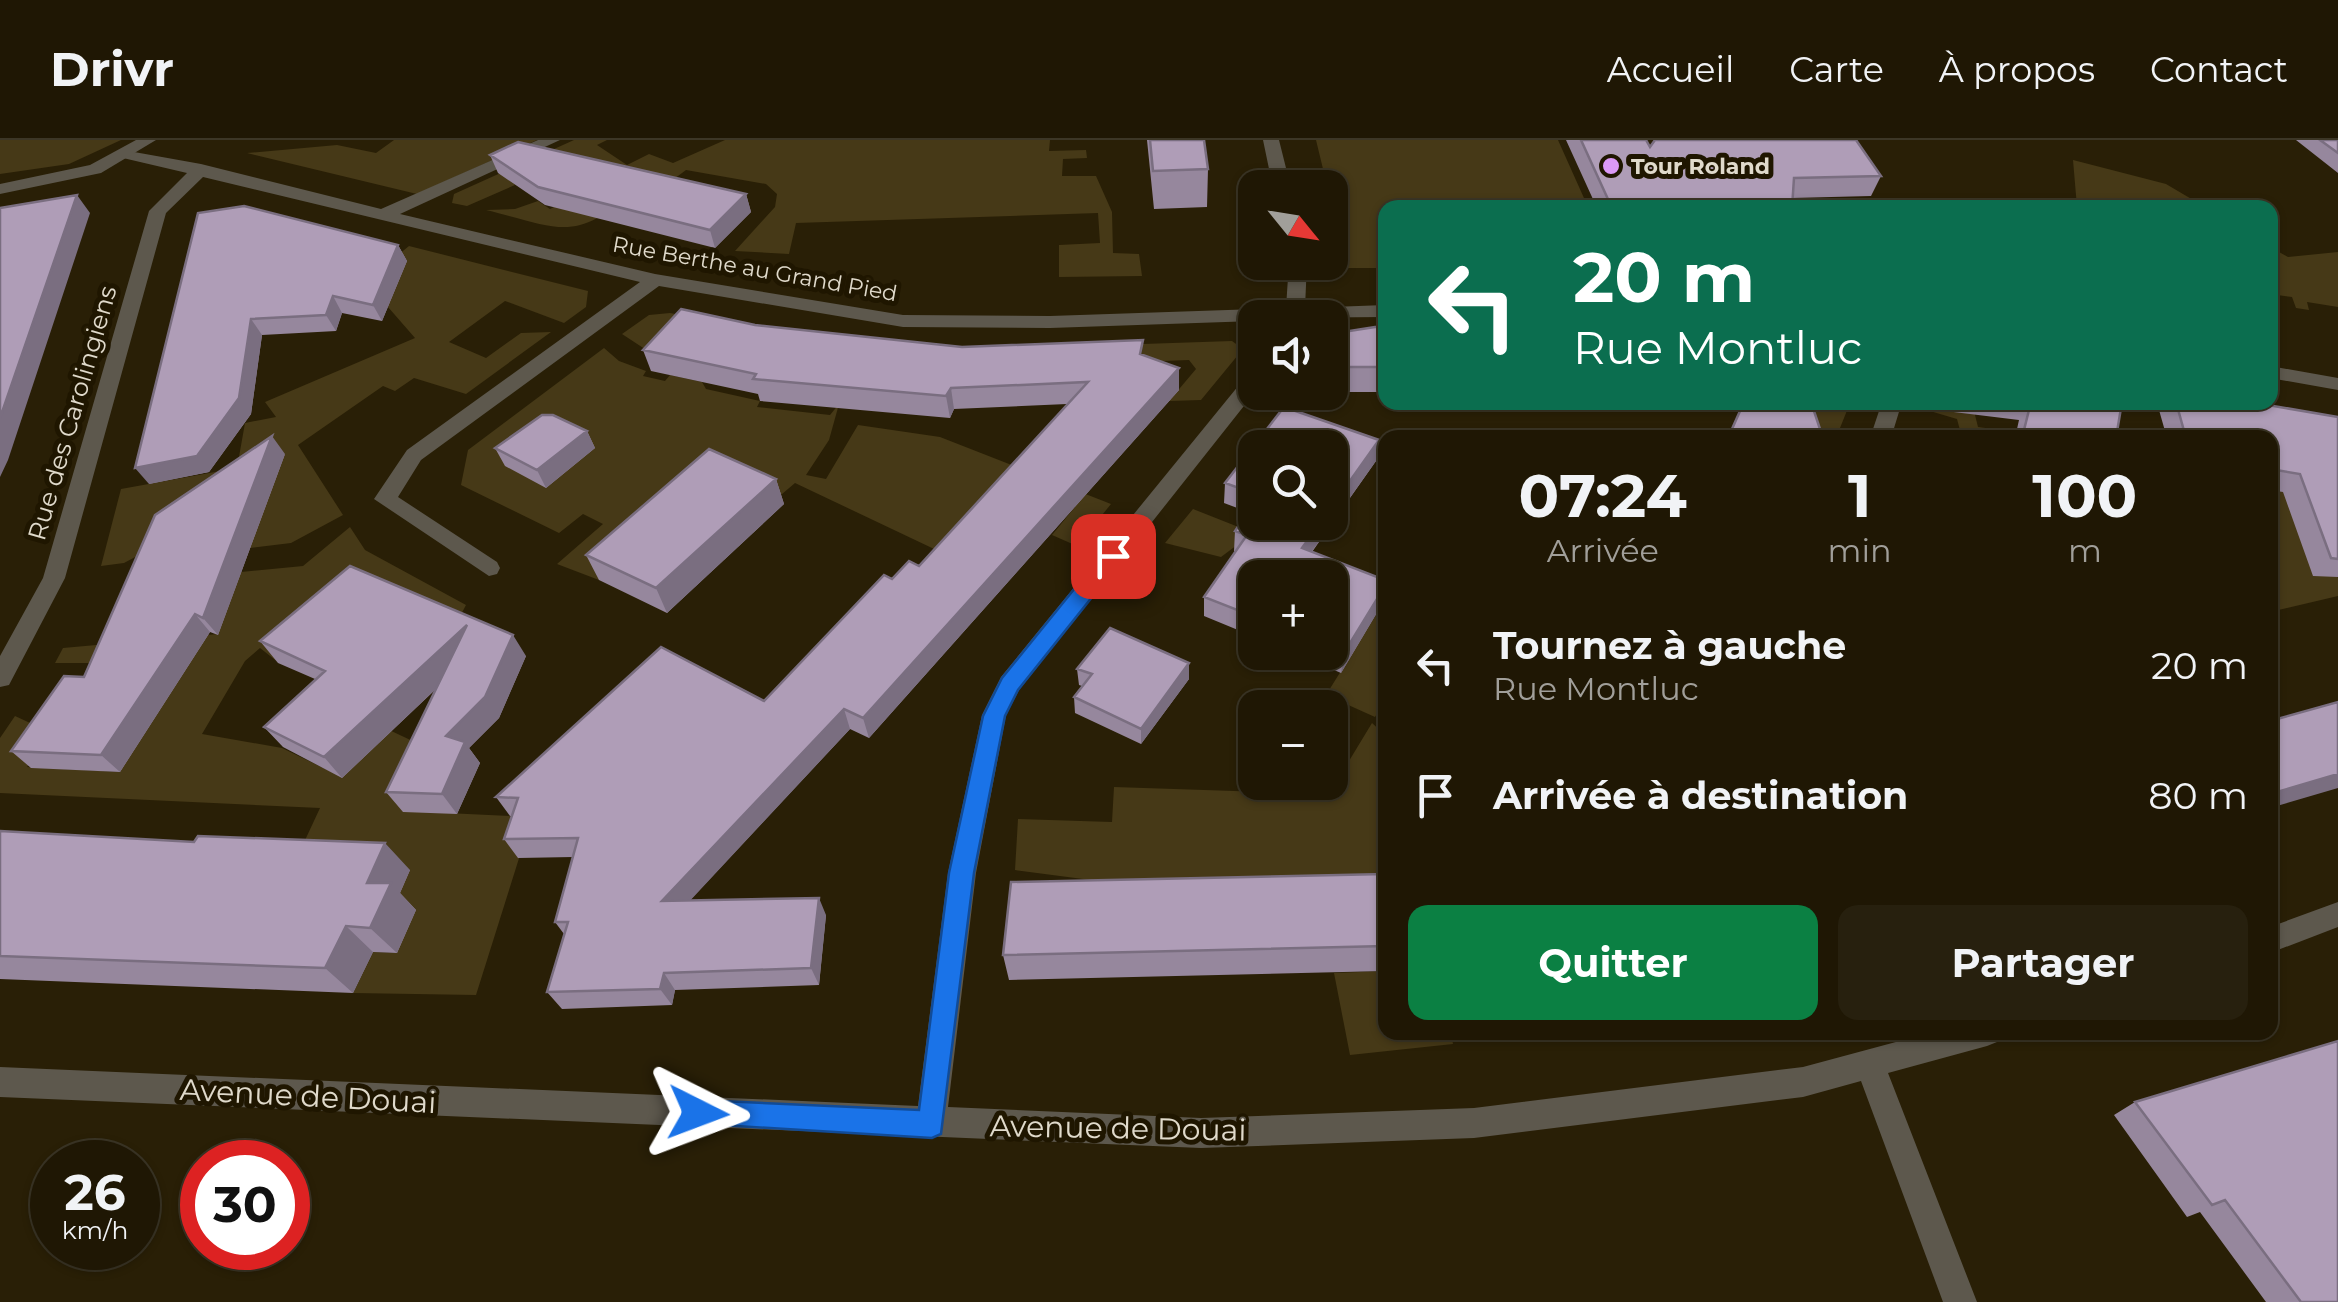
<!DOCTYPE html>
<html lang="fr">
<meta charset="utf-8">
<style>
:root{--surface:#1f1704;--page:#27200e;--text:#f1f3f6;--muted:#a19f9a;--line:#3c3626;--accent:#0b8043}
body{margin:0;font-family:Montserrat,sans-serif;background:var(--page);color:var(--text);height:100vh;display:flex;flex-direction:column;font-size:38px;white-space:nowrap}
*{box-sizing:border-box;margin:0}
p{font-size:32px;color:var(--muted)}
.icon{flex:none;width:55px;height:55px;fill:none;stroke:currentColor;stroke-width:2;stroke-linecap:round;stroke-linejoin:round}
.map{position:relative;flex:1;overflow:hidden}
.details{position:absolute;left:1378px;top:290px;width:900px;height:610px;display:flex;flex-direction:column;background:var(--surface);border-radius:20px;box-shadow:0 2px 8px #0004,0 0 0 2px var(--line)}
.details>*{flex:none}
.hud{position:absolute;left:1378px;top:60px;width:900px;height:210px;border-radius:20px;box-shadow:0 2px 8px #0004,0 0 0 2px var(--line);background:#0b6e4f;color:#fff;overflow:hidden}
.needle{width:65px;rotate:120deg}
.fabs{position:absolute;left:1238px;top:30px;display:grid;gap:20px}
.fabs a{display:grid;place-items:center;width:110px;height:110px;border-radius:20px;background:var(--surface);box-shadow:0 2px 8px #0004,0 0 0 2px var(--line);font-size:50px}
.speed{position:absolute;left:30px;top:1000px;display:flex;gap:20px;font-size:50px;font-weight:700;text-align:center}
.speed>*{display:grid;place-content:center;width:130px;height:130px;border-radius:50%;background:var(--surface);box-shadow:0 2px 8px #0004,0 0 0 2px var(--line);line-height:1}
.speed small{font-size:25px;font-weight:400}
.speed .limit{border:15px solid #d22;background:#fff;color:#111}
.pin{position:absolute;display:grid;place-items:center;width:85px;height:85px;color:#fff;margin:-42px;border-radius:20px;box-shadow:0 5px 15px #0006}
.me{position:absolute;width:110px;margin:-55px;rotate:93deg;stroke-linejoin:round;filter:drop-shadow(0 0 8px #0008)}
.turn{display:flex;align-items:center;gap:35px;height:210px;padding:0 30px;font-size:45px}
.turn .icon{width:130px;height:130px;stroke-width:2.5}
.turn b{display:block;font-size:70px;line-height:85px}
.eta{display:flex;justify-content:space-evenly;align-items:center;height:170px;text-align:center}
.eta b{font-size:60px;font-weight:700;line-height:70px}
.primary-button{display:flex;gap:20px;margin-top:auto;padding:20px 30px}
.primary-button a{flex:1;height:115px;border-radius:20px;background:var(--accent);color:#fff;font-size:40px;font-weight:700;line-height:115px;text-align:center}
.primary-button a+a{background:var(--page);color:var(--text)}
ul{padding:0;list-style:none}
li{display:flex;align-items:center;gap:30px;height:130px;padding:0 30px}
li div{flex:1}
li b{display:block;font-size:38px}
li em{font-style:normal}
header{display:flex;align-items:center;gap:60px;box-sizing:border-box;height:140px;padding:0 50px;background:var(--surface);border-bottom:2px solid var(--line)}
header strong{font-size:48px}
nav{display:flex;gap:55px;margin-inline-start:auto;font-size:35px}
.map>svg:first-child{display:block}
</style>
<header>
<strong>Drivr</strong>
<nav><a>Accueil</a><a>Carte</a><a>À propos</a><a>Contact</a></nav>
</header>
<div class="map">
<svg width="2338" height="1162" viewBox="0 0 2338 1162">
<rect width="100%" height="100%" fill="#291f06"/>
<!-- green -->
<path fill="#463917" d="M0 0H121L69 24 0 34Z
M394 0H537L417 54 247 13 337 5 376 13Z
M574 0H607L597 5 627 25 649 14 673 23 725 0H1050L1049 11 1086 10 1087 18 1063 19 1062 36H1096L1112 72 1113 113 1139 114 1142 136 1059 137V105L1100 103 1098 73 796 83 789 114 735 111 775 67 777 54 766 44 686 30 658 51 639 47C574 104 564 89 486 70L515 69 538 61 550 69 596 46 508 36 515 45 467 66 452 63 454 54Z
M1316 0H1558L1588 67 1385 68V128H1347Z
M2073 20 2166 44 2205 67H2077Z
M409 106 588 151 586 167 564 183 505 161 449 202 486 218 521 193 551 192 466 254 414 238 395 251 383 246 298 305 343 375 291 403 250 408 167 400 124 423 101 426 121 349 237 328 245 283 276 277 265 262 415 198 388 167 344 159Z
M2270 107 2288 117 2338 112V167L2307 162 2309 170 2296 168 2292 157 2270 154Z
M670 173 753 188 657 217 622 194 649 175Z
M1232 201 1243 209 1201 260 1169 261 1196 229 1189 220 979 228 991 209Z
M604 208 619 221 646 231 643 236 665 241 670 235 702 242 706 249 760 261 757 267 830 275 839 264 829 300 806 335 826 339 858 285 940 297 1111 364 1077 406 1052 395 1075 367 1017 345 951 417 795 343 775 360 718 335 599 440 557 424 603 384 583 374 559 393 461 345 468 310Z
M1790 263H1850L1836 298 1801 297Z
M1925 263H1972L1978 287 2046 296 2104 291 2136 297H1971L1961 294 1957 279 1923 269Z
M2270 313 2338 438V456L2270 472Z
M1193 369 1385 445V560L1375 577 1326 555 1384 462 1241 402 1221 417 1165 403Z
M350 387 365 410 466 465 455 486 279 523 260 508 245 521 202 594 282 608 342 637 382 600 385 588 421 605 404 671 532 677 476 855 353 853 373 812 397 813 293 726 320 668 0 653V598L15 576 54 594 27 627 119 632 106 523H55L63 508 218 494 241 432 303 426Z
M1372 583 1385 595V762L1121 744 1015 730 1018 679 1112 682 1114 647 1329 654Z
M1385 831V892L1451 893 1453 904 1350 915 1334 833Z"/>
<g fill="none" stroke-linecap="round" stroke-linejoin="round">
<!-- minor -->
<path fill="#5d584d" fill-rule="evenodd" d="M538 0H560L400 74 655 134 903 175 1050 176 1286 168 1289 122H1307L1305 168 1385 165V177L1255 178V181L1050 188 903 187 659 146 421 320 398 357 497 422 500 428 497 434 489 436 374 359 407 310 640 142 203 37 166 73 65 438 9 545 0 547V516L43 438 149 71 187 33 123 18V10L201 24 381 69Z
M1263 0H1279L1291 48H1273Z
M2270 226 2338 238V250L2270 238Z
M1255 233V252L1019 550 1006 575 976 733 948 967 1201 978 1474 968 1803 927 1933 892H2002L1997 902 1987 906 1888 933 1977 1162H1943L1861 941 1803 957 1474 998 1201 1008 0 957V927L918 966 948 733 982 575 1001 537 1248 234Z
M1882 262H1902L1891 298H1870Z
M2338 762V787L2270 813V787Z"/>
<!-- tertiary -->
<path fill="#5d584d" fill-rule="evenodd" d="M136 0H156L101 33 0 54V44L90 25Z"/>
</g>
<!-- wall -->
<path fill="#96879d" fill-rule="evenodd" d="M1147 0H1204L1208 29 1207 67 1154 69Z
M1566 0H1646L1650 7 1881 36 1871 56 1792 58V68H1597Z
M2296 0H2338V33Z
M490 15 746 54 751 72 715 108 545 65 498 33Z
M244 66 398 105 407 121 382 181 342 173 336 191 262 195 251 274 209 332 149 344Z
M755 185 962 207 1143 215 1179 228V250L869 598 850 589 690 760 826 775 819 845 675 850 672 865 562 869 547 852 564 794 555 782 573 717 518 718 504 699 512 676H510L496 657 764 561 892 439 919 426 1067 264 954 269 950 278 760 261 758 254 651 231 643 210Z
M1385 187V252H1330V194Z
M1930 262H2122L2116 298H2015L2019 280 1929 269Z
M2165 262H2250L2338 277V437L2313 436 2283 352 2270 350V298H2167L2159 270Z
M1284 267 1379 300 1376 321 1312 412 1385 440 1384 461 1341 533 1292 512H1330V438H1255V497L1204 476V457L1236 412 1234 411 1235 391 1248 372 1224 363 1225 343ZM1255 308H1330V382H1255Z
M587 291 595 308 546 348 505 326 495 308Z
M285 314 218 495 210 492 120 632 31 628 11 611 84 537Z
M776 339 784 364 667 473 599 440 586 415Z
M260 501 526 516 499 578 469 608 480 623 457 674 403 672 386 652 436 549 342 638 283 607 264 587 315 539 278 523Z
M1189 523V539L1141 604 1075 573 1074 557 1082 546 1079 545 1077 529Z
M0 691 410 730 400 753 416 770 397 813 373 812 353 853 0 839Z
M1385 734V831L1009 840 1003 815Z
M2135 962 2338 1162H2266L2200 1072 2187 1077 2114 975Z"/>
<!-- shaded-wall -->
<path fill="#7a6e80" d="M746 54 751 72 715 108 710 90Z
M77 55 90 73 8 320 0 337V278Z
M398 105 407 121 382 181 373 165Z
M333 156 342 173 336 191 326 175Z
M251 179 262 195 251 274 209 332 149 344 135 328Z
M1179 228V250L869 598 863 578Z
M951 248 954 269 950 278 946 256Z
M587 291 595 308 546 348 537 330Z
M272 296 285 314 218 495 203 478Z
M1379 300 1376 321 1300 428 1302 408 1321 382H1330V369Z
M776 339 784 364 667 473 656 448Z
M1385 446 1384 461 1341 533 1344 513Z
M195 474 210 492 120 632 101 615Z
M467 485 481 506 342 638 324 617Z
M513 495 526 516 499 578 469 608 480 623 457 674 442 654 446 596Z
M1189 523V539L1141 604V589Z
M844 569 850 589 673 779 662 761Z
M2338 634V648L2270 668V654Z
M385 703 410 730 400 753 416 770 397 813 370 788 367 743Z
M819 758 826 775 819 845 811 828Z
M346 786 373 812 353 853 325 828Z
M664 833 675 850 672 865 660 849Z"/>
<!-- building -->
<path fill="#af9db7" stroke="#7a6e80" stroke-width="2.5" d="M1150 0H1204L1208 29 1153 31Z
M1581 0H1646L1650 7 1655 0H1856L1881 36 1794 38 1792 68H1612Z
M2320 0H2338V13Z
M518 2 746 54 710 90 538 47 490 15Z
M77 55 0 278V68Z
M244 66 398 105 373 165 333 156 326 175 251 179 239 258 197 316 135 328 198 73Z
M681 169 755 185 962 207 1143 200 1140 214 1179 228 863 578 844 569 662 761 819 758 811 828 664 833 660 849 547 852 568 782H555L578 698 504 699 518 658 496 657 661 507 764 561 884 435 892 439 909 421 919 426 1088 242 951 248 946 256 753 239 756 234 643 210Z
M1375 187H1385V227H1330V194Z
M1744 262H1811L1820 289 1816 298H1728Z
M2031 262H2122L2116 298H2022Z
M2176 262H2250L2338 277V419L2331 418 2300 334 2270 329V298H2186Z
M1284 267 1379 300 1330 369V308H1255V354L1225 343Z
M542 275H553L587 291 537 330 495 308Z
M272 296 203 478 195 474 101 615 11 611 64 536 84 537 155 375Z
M709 309 776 339 656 448 586 415Z
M1255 361V382H1321L1302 408 1385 440V446L1344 513 1330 508V438H1255V477L1204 457 1247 395 1235 391Z
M350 426 513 495 485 557 446 596 465 602 442 654 386 652 467 485 324 617 264 587 325 531 260 501Z
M1110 488 1189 523 1141 589 1074 557 1092 534 1077 529Z
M2338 562V634L2270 654V581Z
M0 691 194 702 198 696 385 703 367 743H391L370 788 346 786 325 828 0 816Z
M1385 734V806L1003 815 1011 742Z
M2338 901V1162H2301L2225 1060 2212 1065 2135 962Z"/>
<!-- route -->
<path fill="#1a73e8" stroke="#114b97" stroke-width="2.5" d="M1113 409 1120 411V422L1018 550 1005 576 974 733 941 994 932 998 688 983 684 973 688 964 698 960 919 970 949 733 983 576 1002 538 1105 411Z"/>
<!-- markers -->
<circle fill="#db99f6" stroke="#1f1600" stroke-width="4" cx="1611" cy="26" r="10"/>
<g text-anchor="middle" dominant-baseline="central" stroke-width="10" stroke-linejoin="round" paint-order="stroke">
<!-- far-poi labels -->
<g font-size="22" font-weight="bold" fill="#e0dacb" stroke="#1f1600" text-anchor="start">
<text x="1631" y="26">Tour Roland</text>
</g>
<!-- far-street labels -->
<g font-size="22" fill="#e0dacb" stroke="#1f1600">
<text transform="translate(755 129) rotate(10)">Rue Berthe au Grand Pied</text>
</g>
<!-- street labels -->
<g font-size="25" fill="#e0dacb" stroke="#1f1600">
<text transform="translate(72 273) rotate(-74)">Rue des Carolingiens</text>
</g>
<!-- near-street labels -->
<g font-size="30" fill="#e0dacb" stroke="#1f1600">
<text transform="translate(308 956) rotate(3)">Avenue de Douai</text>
<text transform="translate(1118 988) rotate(1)">Avenue de Douai</text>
</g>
</g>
</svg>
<div class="fabs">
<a><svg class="needle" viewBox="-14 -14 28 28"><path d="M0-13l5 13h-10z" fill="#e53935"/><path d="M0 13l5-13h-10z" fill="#a19f9a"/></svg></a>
<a><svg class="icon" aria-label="sound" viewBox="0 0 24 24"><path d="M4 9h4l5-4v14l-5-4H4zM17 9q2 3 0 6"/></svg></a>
<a><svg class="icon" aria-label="search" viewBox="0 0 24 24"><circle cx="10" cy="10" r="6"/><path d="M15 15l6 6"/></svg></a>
<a>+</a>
<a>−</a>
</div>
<div class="speed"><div>26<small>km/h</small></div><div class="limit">30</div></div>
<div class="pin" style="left:1113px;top:416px;background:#d93025"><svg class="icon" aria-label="arrive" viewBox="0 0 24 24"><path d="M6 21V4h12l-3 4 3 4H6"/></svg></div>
<svg class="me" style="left:698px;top:973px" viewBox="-20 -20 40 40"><path d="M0-17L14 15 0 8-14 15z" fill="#1a73e8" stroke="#fff" stroke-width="4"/></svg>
<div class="hud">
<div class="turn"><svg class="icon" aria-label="left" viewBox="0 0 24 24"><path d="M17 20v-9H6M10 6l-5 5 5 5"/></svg><div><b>20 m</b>Rue Montluc</div></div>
</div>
<section class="details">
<div class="eta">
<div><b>07:24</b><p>Arrivée</p></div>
<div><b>1</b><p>min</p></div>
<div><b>100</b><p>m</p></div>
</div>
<ul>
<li><svg class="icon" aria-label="left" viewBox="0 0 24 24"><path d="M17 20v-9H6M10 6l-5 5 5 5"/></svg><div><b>Tournez à gauche</b><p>Rue Montluc</p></div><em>20 m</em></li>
<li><svg class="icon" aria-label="arrive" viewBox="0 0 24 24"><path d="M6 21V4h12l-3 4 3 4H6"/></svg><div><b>Arrivée à destination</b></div><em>80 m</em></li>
</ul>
<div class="primary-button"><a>Quitter</a><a>Partager</a></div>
</section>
</div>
